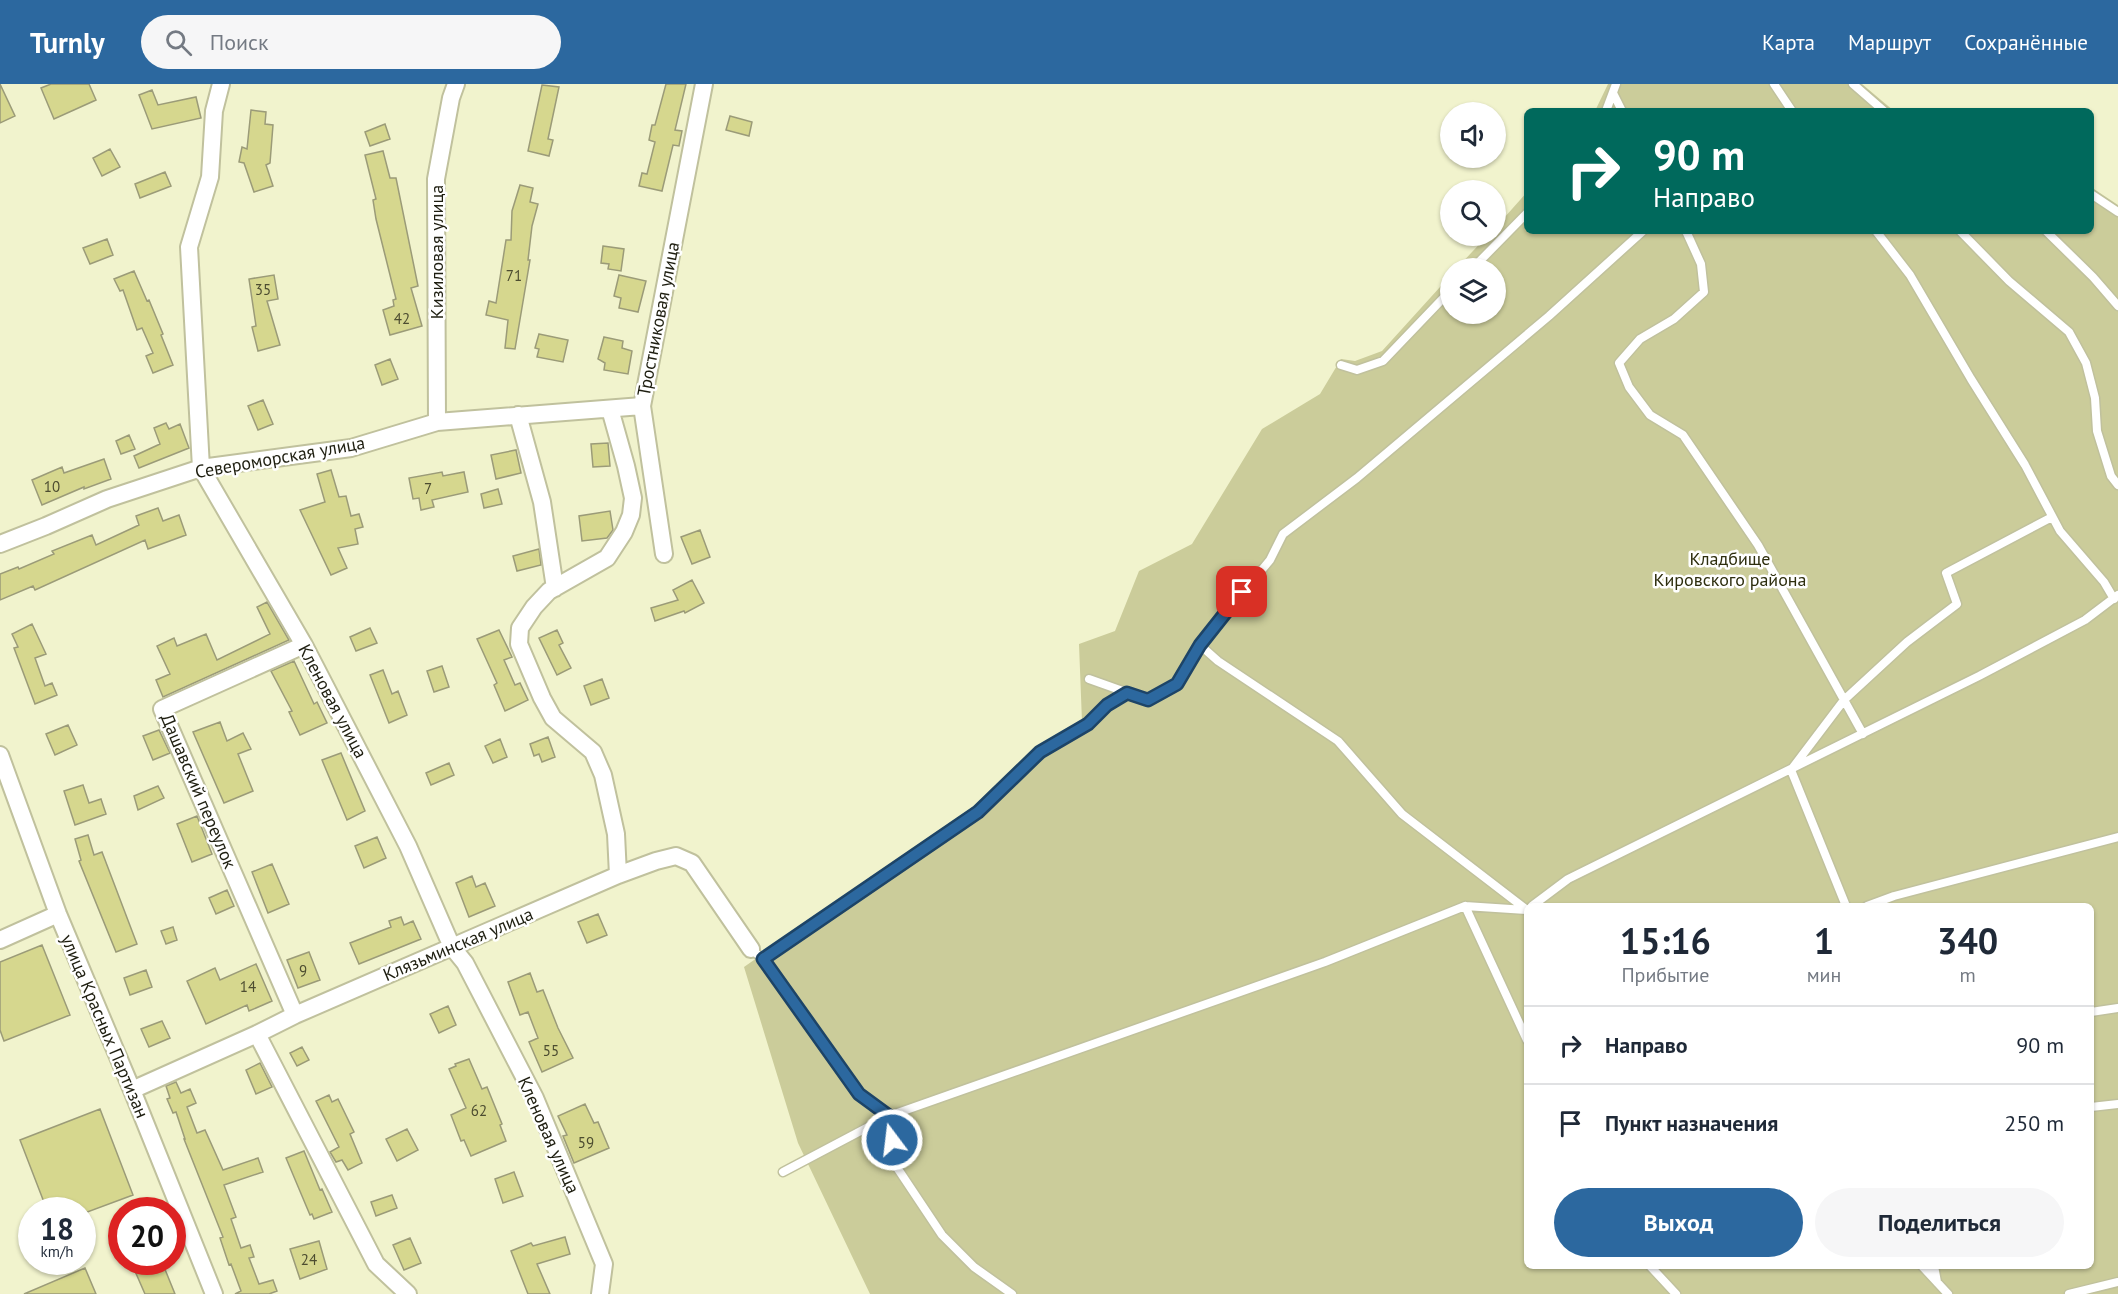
<!DOCTYPE html>
<html lang="ru">
<meta charset="utf-8">
<style>
:root{--surface:#fff;--page:#f6f6f7;--text:#1f2937;--muted:#747a83;--line:#e0e1e3;--accent:#2c689f}
body{margin:0;font-family:"PT Sans",sans-serif;background:var(--page);color:var(--text);height:100vh;display:flex;flex-direction:column;font-size:22px;white-space:nowrap}
*{box-sizing:border-box;margin:0}
p{font-size:20px;color:var(--muted)}
.icon{flex:none;width:33px;height:33px;fill:none;stroke:currentColor;stroke-width:2;stroke-linecap:round;stroke-linejoin:round}
.map{position:relative;flex:1;overflow:hidden}
.details{position:absolute;left:1524px;top:819px;width:570px;height:366px;display:flex;flex-direction:column;background:var(--surface);border-radius:9px;box-shadow:0 2px 4px #0004}
.details>*{flex:none}
.banner{position:absolute;left:1524px;top:24px;width:570px;height:126px;border-radius:9px;box-shadow:0 2px 4px #0004;background:#00695c;color:#fff;overflow:hidden}
.tools{position:absolute;left:1440px;top:18px;display:grid;gap:12px}
.tools a{display:grid;place-items:center;width:66px;height:66px;border-radius:50%;background:var(--surface);box-shadow:0 2px 4px #0004;font-size:30px}
.speed{position:absolute;left:18px;top:1113px;display:flex;gap:12px;font-size:30px;font-weight:700;text-align:center}
.speed>*{display:grid;place-content:center;width:78px;height:78px;border-radius:50%;background:var(--surface);box-shadow:0 2px 4px #0004;line-height:1}
.speed small{font-size:15px;font-weight:400}
.speed .limit{border:9px solid #d22;background:#fff;color:#111}
.pin{position:absolute;display:grid;place-items:center;width:51px;height:51px;color:#fff;margin:-26px;border-radius:12px;box-shadow:0 3px 9px #0006}
.me{position:absolute;width:66px;margin:-33px;rotate:345deg;stroke-linejoin:round;filter:drop-shadow(0 0 4px #0008)}
.turn{display:flex;align-items:center;gap:21px;height:126px;padding:0 30px;font-size:27px}
.turn .icon{width:78px;height:78px;stroke-width:2.5}
.turn b{display:block;font-size:42px;line-height:51px}
.eta{display:flex;justify-content:space-evenly;align-items:center;height:102px;text-align:center}
.eta b{font-size:36px;font-weight:600;line-height:42px}
.cta{display:flex;gap:12px;margin-top:auto;padding:12px 30px}
.cta a{flex:1;height:69px;border-radius:36px;background:var(--accent);color:#fff;font-size:24px;font-weight:600;line-height:69px;text-align:center}
.cta a+a{background:var(--page);color:var(--text)}
ul{padding:0;list-style:none}
li{display:flex;align-items:center;gap:18px;height:78px;padding:0 30px;border-top:2px solid var(--line)}
li div{flex:1}
li b{display:block;font-size:22px}
li em{font-style:normal}
header{display:flex;align-items:center;gap:36px;box-sizing:border-box;height:84px;padding:0 30px;background:var(--accent);color:#fff}
header strong{font-size:28px}
nav{display:flex;gap:33px;margin-inline-start:auto;font-size:21px}
.search{width:420px;height:54px;background:var(--page);display:flex;align-items:center;gap:15px;box-sizing:border-box;padding:0 21px;border-radius:33px;color:var(--muted);font-size:22px}
.map>svg:first-child{display:block}
</style>
<header>
<strong>Turnly</strong>
<div class="search"><svg class="icon" aria-label="search" viewBox="0 0 24 24"><circle cx="10" cy="10" r="6"/><path d="M15 15l6 6"/></svg>Поиск</div>
<nav><a>Карта</a><a>Маршрут</a><a>Сохранённые</a></nav>
</header>
<div class="map">
<svg width="2118" height="1210" viewBox="0 0 2118 1210">
<rect width="100%" height="100%" fill="#f1f3cd"/>
<!-- green -->
<path fill="#cbcc9a" fill-rule="evenodd" d="M1608 0H1862L1894 27H1595Z
M2091 103 2118 121V1210H870L798 1059 744 883 977 720 1038 662 1082 638 1079 560 1115 547 1139 487 1192 460 1262 345 1320 310 1341 275 1355 277 1382 267 1450 192V230H1496V184H1457L1487 152H1496V143L1527 108V147H2091ZM1527 822H2091V1182H1527Z"/>
<!-- building -->
<path fill="#d6d78e" stroke="#9b9b78" stroke-width="1.5" d="M0 0 15 32 0 39Z
M51 0H89L96 16 54 35 41 4Z
M666 0H686L675 46 682 47 679 62 673 61 662 107 639 102 642 89 647 90 655 58 649 56 652 41H655Z
M542 1 559 3 548 55 553 56 549 72 528 67Z
M152 6 158 21 196 13 201 34 152 45 139 11Z
M251 26 266 28 265 40 273 41 270 79 266 81 273 102 254 108 244 79 239 78 242 63 247 65Z
M730 32 752 38 749 52 726 46Z
M385 40 390 55 370 62 365 48Z
M110 65 120 83 102 92 93 74Z
M383 67 390 94H396L418 202 411 204 422 242 390 251 383 226 394 222 393 216 396 215 376 135 373 116 376 115 365 71Z
M165 88 171 102 140 114 135 100Z
M520 101 533 104 530 118 538 120 532 142 528 176H530L515 265 505 264 508 236 486 231 489 217 496 219 506 156H511L512 127Z
M107 155 113 171 90 180 83 164Z
M603 162 624 165 621 187 608 185 609 180 601 179Z
M134 187 147 217 149 216 163 250 161 251 173 281 153 289 146 272 153 269 142 244 137 246 123 206 120 207 114 195Z
M274 191 278 215 267 217 280 261 258 267 252 243 256 242 249 195Z
M619 191 646 197 638 228 619 224 621 214 614 212Z
M539 250 568 256 563 278 537 273 539 265 535 264Z
M604 253 623 257 622 264 632 267 628 290 604 286 605 279 598 275Z
M390 275 398 295 382 301 375 281Z
M263 316 273 340 258 346 248 322Z
M166 339 169 345 180 340 189 364 139 384 134 372 160 360 154 344Z
M129 351 135 365 121 370 116 357Z
M608 359 610 382 593 383 591 360Z
M516 366 521 389 496 395 491 371Z
M104 375 111 395 84 405V403L42 421 32 396 62 383 64 389Z
M331 386 339 413 346 412 351 432 359 430 363 443 355 445 358 460 338 464 347 484 331 491 300 426 325 418 317 390Z
M442 388 443 392 464 388 468 408 432 416 434 423 421 426 419 414 413 415 409 394Z
M498 405 502 420 484 424 481 410Z
M158 424 163 437 179 431 186 451 148 465 145 456 35 506 33 502 0 516V490L18 483 19 485 54 470 52 467 92 451 96 461 139 441 136 432Z
M610 427 613 446 607 454 582 457 579 432Z
M700 446 710 473 692 480 681 453Z
M539 465 541 481 517 487 513 472Z
M692 496 704 519 685 529 684 527 655 537 651 524 678 516 673 506Z
M267 518 289 556 163 613 156 596 170 590 157 562 174 554 177 562 206 550 217 576 270 550 257 523Z
M32 540 46 570 35 574 45 602 52 599 57 611 35 620 14 564 18 563 12 550Z
M370 544 377 559 356 567 350 553Z
M499 546 512 573 504 576 515 601 520 599 528 616 505 627 494 601 497 599 477 555Z
M557 546 563 559 559 561 571 584 557 591 539 554Z
M294 577 314 620 317 618 327 639 300 651 289 628 292 627 271 587Z
M442 582 449 603 434 608 427 587Z
M383 586 392 610 398 607 407 631 389 639 370 591Z
M602 595 609 614 591 621 584 602Z
M220 638 227 657 243 649 251 665 238 670 253 707 224 719 193 648Z
M68 641 77 661 55 671 46 650Z
M159 646 170 669 153 676 143 652Z
M548 653 555 673 542 678 539 670 534 672 530 660Z
M500 655 507 673 493 679 485 662Z
M341 669 365 727 347 736 322 676Z
M449 679 454 691 431 701 426 689Z
M83 701 89 719 101 715 106 730 75 741 64 707Z
M158 702 164 714 138 726 134 712Z
M197 732 212 770 192 778 177 740Z
M88 751 94 771 102 768 137 860 116 868 79 777 81 776 75 755Z
M377 753 386 774 364 784 355 762Z
M272 780 289 820 268 829 252 788Z
M472 792 476 803 485 799 495 822 469 833 456 799Z
M227 806 234 822 216 830 209 814Z
M598 830 607 851 587 859 578 838Z
M401 833 404 841 413 837 421 855 359 880 350 859 391 843 389 837Z
M173 843 177 856 166 860 161 847Z
M42 861 70 931 4 957 0 946V878Z
M309 868 320 896 298 904 287 876Z
M256 880 272 917 249 927 247 921 206 940 187 897 215 884 220 896Z
M146 886 152 903 130 911 124 894Z
M530 889 537 908 543 906 558 944 573 974 542 988 529 958 538 954 528 928 520 931 508 898Z
M448 922 456 941 439 949 430 930Z
M162 937 170 954 149 963 141 945Z
M302 963 309 976 297 982 290 969Z
M469 975 482 1005 487 1003 502 1040 500 1041 506 1057 471 1072 464 1056 461 1057 451 1031 466 1024 449 985 456 982 455 980Z
M260 979 272 1003 256 1010 246 986Z
M176 998 181 1009 190 1005 196 1019 187 1023 197 1049 205 1046 223 1086 258 1074 263 1088 224 1101 236 1133 231 1135 241 1164 250 1161 254 1173 249 1174 259 1200 273 1196 277 1207 269 1210H235L241 1207 231 1180 229 1181 220 1154 223 1153 184 1055H185L176 1028 173 1029 167 1015 170 1014 166 1002Z
M329 1011 332 1018 338 1015 354 1048 350 1050 362 1079 348 1086 342 1076 336 1078 330 1068 339 1063 316 1017Z
M585 1020 594 1039 598 1038 609 1064 574 1079 563 1052 567 1051 558 1032Z
M100 1025 133 1111 82 1130V1126H47L20 1056Z
M407 1045 418 1066 397 1077 386 1055Z
M304 1067 320 1106 322 1105 332 1128 314 1135 312 1130 310 1131 286 1074Z
M514 1088 523 1112 503 1119 495 1095Z
M392 1111 397 1124 376 1132 371 1118Z
M565 1153 570 1170 537 1180 550 1210H528L511 1167 531 1159 533 1162Z
M410 1154 421 1179 404 1186 393 1161Z
M319 1157 327 1185 300 1195 290 1165Z
M131 1178H162L175 1210H145Z
M85 1184 96 1210H24Z"/>
<g fill="none" stroke-linecap="round" stroke-linejoin="round">
<!-- lane casing -->
<g stroke="#c0c19d" stroke-width="11">
<path id="lane" d="M1774 0 1792 27
M1853 0 1884 27
M1613 9 1622 27
M1606 27 1616 0
M2091 110 2118 128
M1686 147 1701 180 1704 208 1674 235 1640 255 1619 279 1629 303 1650 331 1683 351 1758 461 1863 650
M1876 147 1910 191 1971 295 2025 381 2060 447 2104 498 2114 515
M1960 147 2009 197 2069 248 2086 279 2095 314 2097 347 2111 392 2118 401
M2046 147 2093 193 2118 222
M1473 184 1527 129
M1341 281 1357 286 1383 277 1450 207
M1200 561 1270 476 1283 450 1357 394 1549 232 1643 147
M1089 595 1148 616 1177 600 1200 561 1218 577 1338 657 1402 730 1527 826
M1465 822 1527 956
M1532 822 1568 795 1979 592 2085 536 2118 511
M1846 822 1791 686 1844 616 1907 558 1957 520 1946 489 2052 433
M1867 822 1894 812 2118 753
M751 865 763 875 859 1009 889 1032 894 1079 942 1151 974 1183 1012 1210
M763 875 978 728 1040 668 1087 640 1107 621 1127 608
M2091 928 2118 924
M2091 1023 2118 1020
M783 1088 889 1032 1325 878 1465 822 1527 826
M1650 1182 1676 1210
M1922 1182 1948 1210
M1934 1182 1937 1198
M2069 1210 2118 1198"/>
</g>
<!-- street casing -->
<g stroke="#c0c19d" stroke-width="20">
<path id="street" d="M221 0 214 27 210 93 189 163 201 384 304 561 408 762 452 863 465 879 535 1014 604 1180 600 1210
M610 325 626 382 633 414 631 431 624 448 607 474 549 507 534 523 520 544 519 560 542 614 553 634 593 668 603 691 616 750 618 791
M518 331 542 418 555 504
M437 338 436 95 451 14 456 0
M0 460 46 442 107 415 201 384 351 364 437 338 642 322
M664 470 642 322 704 0
M0 671 58 830 132 1006 214 1210
M0 856 58 830
M295 931 162 625 304 561
M257 950 376 1180 408 1210
M132 1006 257 950 295 931 618 791 656 777 676 772 692 779 751 865"/>
</g>
<!-- lane -->
<use href="#lane" stroke="#fff" stroke-width="8"/>
<!-- street -->
<use href="#street" stroke="#fff" stroke-width="16"/>
</g>
<g fill="none" stroke-linecap="round" stroke-linejoin="round">
<!-- route casing -->
<g stroke="#1d4467" stroke-width="15">
<path id="route" d="M892 1056 889 1032 859 1010 763 875 978 728 1040 668 1088 640 1107 621 1127 609 1148 616 1177 600 1200 561 1242 508"/>
</g>
<!-- route -->
<use href="#route" stroke="#2c689f" stroke-width="10"/>
</g>
<g text-anchor="middle" dominant-baseline="central" stroke-width="5" stroke-linejoin="round" paint-order="stroke">
<!-- number labels -->
<g font-size="15" fill="#4c4c30">
<text x="514" y="191">71</text>
<text x="263" y="205">35</text>
<text x="402" y="234">42</text>
<text x="52" y="402">10</text>
<text x="428" y="404">7</text>
<text x="303" y="886">9</text>
<text x="248" y="902">14</text>
<text x="551" y="966">55</text>
<text x="479" y="1026">62</text>
<text x="586" y="1058">59</text>
<text x="309" y="1175">24</text>
</g>
<!-- street labels -->
<g font-size="18" fill="#1e1e10" stroke="#fff">
<text transform="translate(436 168) rotate(-90)">Кизиловая улица</text>
<text transform="translate(658 235) rotate(-79)">Тростниковая улица</text>
<text transform="translate(280 373) rotate(-10)">Североморская улица</text>
<text transform="translate(333 617) rotate(62)">Кленовая улица</text>
<text transform="translate(199 707) rotate(67)">Дашавский переулок</text>
<text transform="translate(458 860) rotate(-23)">Клязьминская улица</text>
<text transform="translate(105 942) rotate(67)">улица Красных Партизан</text>
<text transform="translate(549 1051) rotate(66)">Кленовая улица</text>
</g>
<!-- park labels -->
<g font-size="18" fill="#2e2e0e" stroke="#fff">
<text x="1730" y="474">Кладбище<tspan x="1730" dy="21">Кировского района</tspan></text>
</g>
</g>
</svg>
<div class="tools">
<a><svg class="icon" aria-label="sound" viewBox="0 0 24 24"><path d="M4 9h4l5-4v14l-5-4H4zM17 9q2 3 0 6"/></svg></a>
<a><svg class="icon" aria-label="search" viewBox="0 0 24 24"><circle cx="10" cy="10" r="6"/><path d="M15 15l6 6"/></svg></a>
<a><svg class="icon" aria-label="layers" viewBox="0 0 24 24"><path d="M12 4l9 5-9 5-9-5zM3 14l9 5 9-5"/></svg></a>
</div>
<div class="speed"><div>18<small>km/h</small></div><div class="limit">20</div></div>
<div class="pin" style="left:1242px;top:508px;background:#d93025"><svg class="icon" aria-label="arrive" viewBox="0 0 24 24"><path d="M6 21V4h12l-3 4 3 4H6"/></svg></div>
<svg class="me" style="left:892px;top:1056px" viewBox="-20 -20 40 40"><circle r="17" fill="#2c689f" stroke="#fff" stroke-width="3"/><path d="M0-11L8 9 0 5-8 9z" fill="#fff"/></svg>
<div class="banner">
<div class="turn"><svg class="icon" aria-label="right" viewBox="0 0 24 24"><path d="M7 20v-9h11M14 6l5 5-5 5"/></svg><div><b>90 m</b>Направо</div></div>
</div>
<section class="details">
<div class="eta">
<div><b>15:16</b><p>Прибытие</p></div>
<div><b>1</b><p>мин</p></div>
<div><b>340</b><p>m</p></div>
</div>
<ul>
<li><svg class="icon" aria-label="right" viewBox="0 0 24 24"><path d="M7 20v-9h11M14 6l5 5-5 5"/></svg><div><b>Направо</b></div><em>90 m</em></li>
<li><svg class="icon" aria-label="arrive" viewBox="0 0 24 24"><path d="M6 21V4h12l-3 4 3 4H6"/></svg><div><b>Пункт назначения</b></div><em>250 m</em></li>
</ul>
<div class="cta"><a>Выход</a><a>Поделиться</a></div>
</section>
</div>
